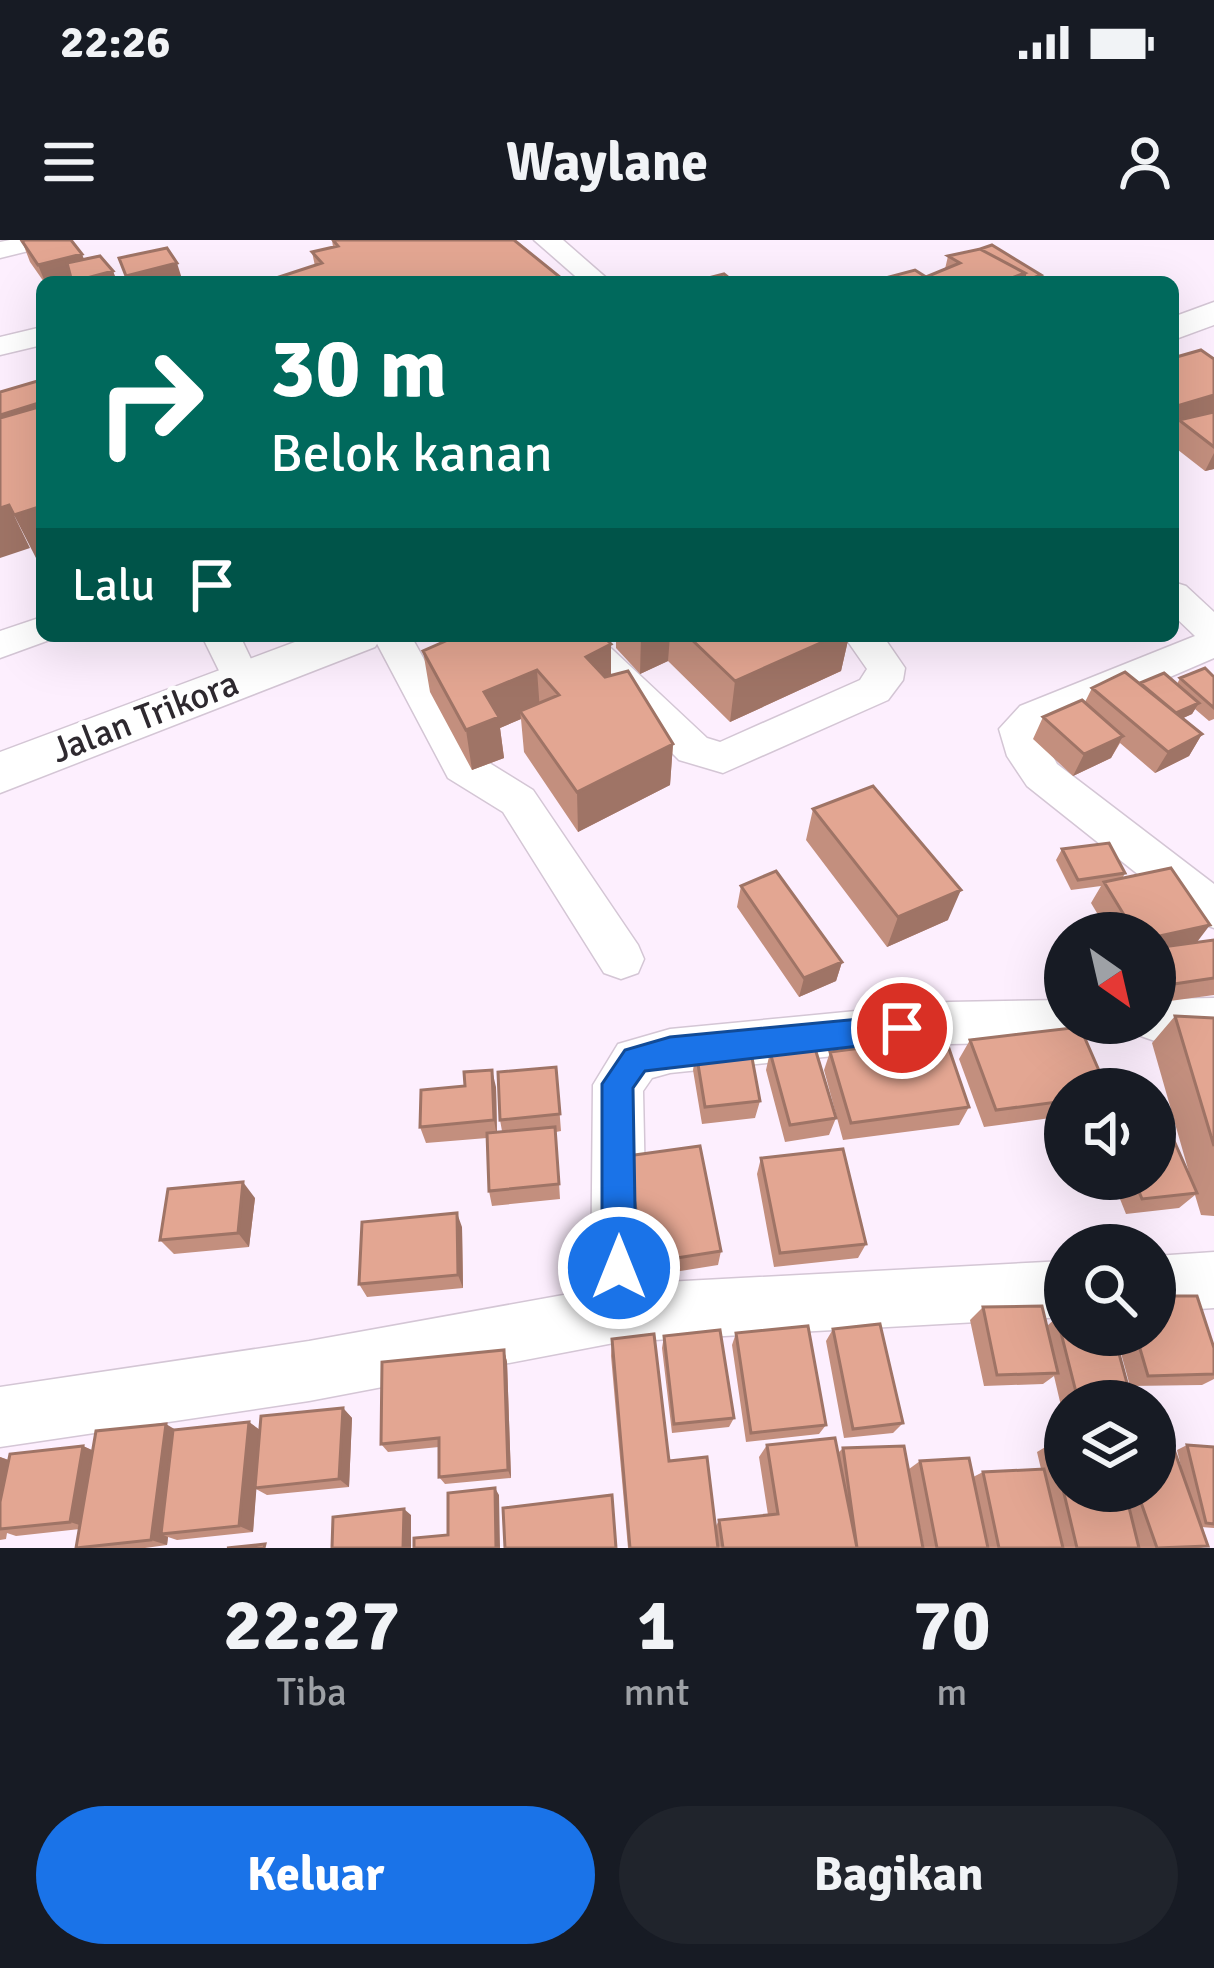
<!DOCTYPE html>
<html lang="id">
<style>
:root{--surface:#171b24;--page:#20242c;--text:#f1f3f6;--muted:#9ea1a6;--accent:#1a73e8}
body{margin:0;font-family:Signika,sans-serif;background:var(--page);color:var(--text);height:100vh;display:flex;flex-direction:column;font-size:45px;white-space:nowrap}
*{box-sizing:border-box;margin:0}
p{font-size:39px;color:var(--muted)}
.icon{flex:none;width:66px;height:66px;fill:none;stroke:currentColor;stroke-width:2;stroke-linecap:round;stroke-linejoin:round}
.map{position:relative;height:1308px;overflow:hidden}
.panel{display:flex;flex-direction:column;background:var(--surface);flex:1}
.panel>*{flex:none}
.guide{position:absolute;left:36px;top:36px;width:1143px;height:366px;border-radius:18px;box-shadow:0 12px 48px #0002;background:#00695c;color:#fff;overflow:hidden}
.needle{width:78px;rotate:146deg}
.controls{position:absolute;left:1044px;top:672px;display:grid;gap:24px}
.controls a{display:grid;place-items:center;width:132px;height:132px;border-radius:50%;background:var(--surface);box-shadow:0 12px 48px #0002;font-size:60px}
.pin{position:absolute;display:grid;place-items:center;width:102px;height:102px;color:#fff;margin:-51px;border:6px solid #fff;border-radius:50%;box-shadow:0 3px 12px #0007}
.me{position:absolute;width:132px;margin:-66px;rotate:0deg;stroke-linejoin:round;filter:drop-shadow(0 0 9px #0008)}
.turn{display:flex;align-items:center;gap:42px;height:252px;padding:0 36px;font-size:54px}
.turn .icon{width:156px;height:156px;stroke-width:2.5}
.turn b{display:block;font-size:84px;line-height:102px}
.then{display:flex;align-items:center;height:114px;padding:0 36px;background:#0003;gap:24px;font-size:45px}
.eta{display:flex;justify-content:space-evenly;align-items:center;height:204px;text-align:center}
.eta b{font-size:72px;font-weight:700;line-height:84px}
.primary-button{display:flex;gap:24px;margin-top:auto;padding:24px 36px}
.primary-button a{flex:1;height:138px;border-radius:72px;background:var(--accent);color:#fff;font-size:48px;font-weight:700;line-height:138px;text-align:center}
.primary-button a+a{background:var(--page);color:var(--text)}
.status{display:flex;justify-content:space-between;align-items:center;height:84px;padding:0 60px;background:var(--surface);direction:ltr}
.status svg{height:33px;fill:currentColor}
header{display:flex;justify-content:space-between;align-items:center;height:156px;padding:0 36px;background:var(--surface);font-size:54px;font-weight:700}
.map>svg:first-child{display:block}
</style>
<div class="status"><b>22:26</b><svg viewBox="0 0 49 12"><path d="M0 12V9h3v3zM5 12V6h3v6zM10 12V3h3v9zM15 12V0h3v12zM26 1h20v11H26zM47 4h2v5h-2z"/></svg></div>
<header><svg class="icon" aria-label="menu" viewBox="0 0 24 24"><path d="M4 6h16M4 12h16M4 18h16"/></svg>Waylane<svg class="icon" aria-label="person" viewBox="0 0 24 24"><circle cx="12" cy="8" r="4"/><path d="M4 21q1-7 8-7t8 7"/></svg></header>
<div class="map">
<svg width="1214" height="1308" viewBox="0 0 1214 1308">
<rect width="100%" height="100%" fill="#fdeffe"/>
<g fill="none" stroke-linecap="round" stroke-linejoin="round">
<!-- minor casing -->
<g stroke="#d4c6d5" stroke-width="3">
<path id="minor" d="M10 0H57L53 5 0 18V2Z
M534 0H563L611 42H582Z
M42 87V105L0 115V97Z
M1173 342 1186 346 1214 372V418L1040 493 1057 524 1214 644V688L1198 682 1027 546 1007 516 999 489 1020 466 1195 396 1173 375Z
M42 377V396L55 398 0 418V391Z
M202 396H240L261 440 256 449 242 453 228 449Z
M373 396H411L478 516 533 550 638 705 644 719 638 733 621 739 604 733 503 572 448 538Z
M556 396H598L707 498 720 502 860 440 867 429 844 396H883L905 428 903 440 888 460 723 533 679 520Z
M1214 758V800L1155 801 1138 795 1132 783H1155V759Z
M1065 760V783H1088L1082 796 1065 802 949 804 670 833 652 838 643 851 647 1043 1065 1021V1077L619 1102 309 1161 0 1207V1147L309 1101 591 1050 593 845 618 804 670 789 949 762Z
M1214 1012V1068L1155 1072V1016Z"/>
</g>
<!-- major casing -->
<g stroke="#d4c6d5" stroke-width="3">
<path id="major" d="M1214 62V85L1173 100V77Z
M311 396H382L375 407 0 553V512Z"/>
</g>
<!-- minor -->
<use href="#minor" fill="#fff" fill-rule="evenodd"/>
<!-- major -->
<use href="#major" fill="#fff" fill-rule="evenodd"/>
</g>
<!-- wall -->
<path fill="#c38f7e" d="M332 0H514L566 42H270V40L315 26 312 12 333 7Z
M22 1 84 20 113 31 117 42H72V40L44 42 30 22Z
M948 16 1039 42H884L885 38 926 37 945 29Z
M1173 118 1214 155V229L1205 231 1173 206Z
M616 396H849L841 431 730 482 668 421 640 434 616 408Z
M423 411 611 436 673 504 670 545 578 592 524 512 521 479 500 488 504 518 472 530 430 452Z
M1214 435V479L1209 481 1195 469 1192 474 1183 478 1202 494 1189 516 1155 533 1120 503 1111 518 1073 536 1033 499 1043 477 1085 462 1092 448 1140 444H1177L1180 438Z
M813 569 948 680 887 707 806 600Z
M1062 609 1125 633 1122 639 1196 702 1214 700V755L1155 763V693H1109L1091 663 1101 646 1071 650 1056 620Z
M741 646 842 722 836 741 799 757 737 667Z
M1175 776 1214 778V976L1201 975 1195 955 1179 968 1126 974 1112 939H1155L1190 936 1152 803Z
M970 800 1065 849V876L984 887 959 819Z
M696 812 760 861 755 878 702 884 693 830Z
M770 812 836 878 829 895 785 902 766 830Z
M830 812 969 867 959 885 843 900 824 830Z
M556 827 561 891 556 892 560 959 492 966 489 951 487 898 426 903 420 887 465 846 496 847 497 892 502 891 500 880Z
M627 916 721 1011 718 1025 643 1037 627 932Z
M761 918 866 1004 858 1018 774 1027 757 934Z
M255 958 249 1007 174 1014 160 1000Z
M462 987 463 1048 367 1057 359 1044Z
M983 1067 1047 1086 1057 1077 1130 1154 1119 1161H1065V1166H1061L1054 1136 1043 1144 984 1146 970 1080Z
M833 1089 903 1183 893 1193 844 1198 826 1101Z
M736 1093 826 1185 819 1194 746 1202 732 1105Z
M1116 1095H1155L1214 1108V1139L1202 1145 1130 1146Z
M664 1096 734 1178 729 1187 672 1193 662 1108Z
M612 1099 669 1221 716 1286 719 1280 768 1275 759 1217 767 1205 838 1213 843 1208 923 1308H628L611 1116Z
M504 1110 507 1122 511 1238 445 1244 439 1237V1207L388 1212 381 1204Z
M343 1168 352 1178 349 1247 267 1255 256 1249 253 1292 177 1300 168 1297 167 1305 145 1308H76L80 1289 16 1296 7 1293 6 1299 0 1300V1217L9 1220 83 1206 93 1211 176 1190 249 1182 260 1190Z
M1052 1203 1065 1251H1155L1183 1235 1177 1210 1187 1205 1214 1207V1288L1201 1287 1208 1306 1199 1308H924L909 1229 920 1221 973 1237 983 1232 1041 1229 1037 1212Z"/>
<!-- shaded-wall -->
<path fill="#9f7466" d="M82 14 90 35 64 42H45L38 25Z
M177 23 183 42H128L126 36Z
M113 31 117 42H72Z
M1025 33 1023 42H1001Z
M1214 155V183L1179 180 1173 193V175L1177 166Z
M42 162V188L0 201V175Z
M1214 213V229L1205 231Z
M9 265 30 308 0 318V268Z
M42 266V316L36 318 14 275Z
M641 396H670L668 421 640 434Z
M836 396H849L841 431 730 482 735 441Z
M611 404V446L586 417Z
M537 430 540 471H520L521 479 500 488 504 518 472 530 466 490 484 452Z
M1199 463 1192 474 1168 485 1174 473Z
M1202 494 1189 516 1155 533 1168 512Z
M1123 496 1111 518 1073 536 1084 514Z
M673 504 670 545 578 592 577 552Z
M961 650 948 680 887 707 898 677Z
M1210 685 1194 706 1155 714V697Z
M842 722 836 741 799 757 804 738Z
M492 830 496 847 497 897 494 880Z
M243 942 255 958 249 1007 238 993Z
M457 973 462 987 463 1048 458 1035Z
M504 1110 507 1122 511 1238 508 1230Z
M343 1168 352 1178 349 1247 339 1239Z
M249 1182 261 1191 253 1292 239 1286Z
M166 1184 181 1193 161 1294 168 1297 167 1305 151 1300Z
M83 1206 101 1214 89 1288 70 1282Z
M0 1217 21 1225 0 1289Z
M495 1248 499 1255 500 1308H496Z
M404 1269 411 1275V1308H403Z"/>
<!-- building -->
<path fill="#e3a692" stroke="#9f7466" stroke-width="3" d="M25 0H71L82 14 38 25 22 1Z
M333 0H514L566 42H272L270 40 322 23 312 12 338 6Z
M992 5 1041 35 1023 42 1025 33 980 9Z
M167 8 177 23 126 36 119 18Z
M980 9 1025 33 1001 42 989 40 983 42H891L885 38 915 30 926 37 960 23 948 16Z
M100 16 113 31 72 42 67 23Z
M724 34 734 42H693Z
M1201 110 1214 119V155L1177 166 1173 164V118Z
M41 140 42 162 0 175V152Z
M42 166V266L14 275 9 265 0 268V178Z
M1214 172V207L1179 180Z
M457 396H603L611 404 586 417 605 437 628 431 673 504 577 552 520 471 559 455 537 430 484 452 499 477 466 490 423 411Z
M688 396H836L735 441Z
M1205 428 1214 437V468L1180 438Z
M1125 432 1202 494 1168 512 1092 448Z
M1164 433 1199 463 1176 473 1140 443Z
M1082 460 1123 496 1084 514 1043 477Z
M873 546 961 650 898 677 813 569Z
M1109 603 1125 633 1078 640 1062 609Z
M1171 628 1210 685 1155 697V693H1135L1104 642Z
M776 631 842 722 804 738 741 646Z
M1214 700V738L1167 745 1155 721V708Z
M1175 776 1214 778V906Z
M1080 787 1107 849H1065V861L996 870 970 800Z
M945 797 969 867 851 883 830 812Z
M814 805 836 878 790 885 770 812Z
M750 807 760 861 705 867 696 812Z
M556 827 560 874 500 880 498 832Z
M492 830 494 880 420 887 421 850 465 846 464 832Z
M1164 878 1197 953 1142 959 1134 939H1155V879Z
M555 887 559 944 489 951 487 893Z
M700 906 721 1011 645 1023 627 916Z
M843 909 866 1004 780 1013 761 918Z
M243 942 238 993 160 1000 168 949Z
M457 973 458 1035 359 1044 362 982Z
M1155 1056H1197L1214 1108V1134L1148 1136 1136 1095H1155Z
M1042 1066 1058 1133 997 1135 983 1067Z
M1057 1077H1065V1095H1114L1130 1154 1077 1156Z
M880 1084 903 1183 853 1189 833 1089Z
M808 1086 826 1185 751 1193 736 1093Z
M720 1090 734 1178 674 1184 664 1096Z
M654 1094 669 1221 707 1217 718 1308H630L612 1099Z
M504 1110 508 1230 439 1237V1198L381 1204 382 1122Z
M343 1168 339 1239 255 1248 261 1176Z
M249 1182 239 1286 161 1294 173 1190Z
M166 1184 151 1300 76 1308 96 1191Z
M835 1198 857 1308H723L719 1280 778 1274 767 1205Z
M1052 1203H1065V1251H1125L1139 1308H1077Z
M1172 1204 1208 1306 1157 1308 1137 1251H1155V1206Z
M1187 1205 1214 1207V1284L1206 1283Z
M83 1206 70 1282 0 1289V1262L10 1214Z
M904 1206 923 1308H857L843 1208Z
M969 1218 988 1308H937L920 1221Z
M1044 1229 1063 1308H999L983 1232Z
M495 1248 496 1308H414V1298L448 1295V1253Z
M612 1255 616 1308H505L503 1268Z
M404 1269 403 1308H332L333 1277Z
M265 1304 264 1308H227Z"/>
<!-- route -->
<path fill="#1a73e8" stroke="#114b97" stroke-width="3" d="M902 775 913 779 917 788 913 797 902 801 645 831 633 848 636 1028 631 1040 619 1045 607 1040 602 1028V844L625 810 670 797Z"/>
<g text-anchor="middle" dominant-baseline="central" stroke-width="9" stroke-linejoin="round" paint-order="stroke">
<!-- street labels -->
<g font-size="36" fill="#2e292f" stroke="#fff">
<text transform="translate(145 477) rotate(-21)">Jalan Trikora</text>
</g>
</g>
</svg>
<div class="controls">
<a><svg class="needle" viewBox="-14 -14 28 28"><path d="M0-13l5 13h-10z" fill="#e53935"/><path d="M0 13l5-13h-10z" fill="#9ea1a6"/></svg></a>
<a><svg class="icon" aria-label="sound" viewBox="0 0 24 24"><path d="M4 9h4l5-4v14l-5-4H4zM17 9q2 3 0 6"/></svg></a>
<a><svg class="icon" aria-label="search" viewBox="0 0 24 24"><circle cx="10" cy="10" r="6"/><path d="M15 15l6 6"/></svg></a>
<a><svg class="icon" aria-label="layers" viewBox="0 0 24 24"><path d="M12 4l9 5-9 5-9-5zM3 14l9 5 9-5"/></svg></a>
</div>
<div class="pin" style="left:902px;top:788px;background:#d93025"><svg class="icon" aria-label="arrive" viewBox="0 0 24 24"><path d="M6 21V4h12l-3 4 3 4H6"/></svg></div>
<svg class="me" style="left:619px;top:1028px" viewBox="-20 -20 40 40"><circle r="17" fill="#1a73e8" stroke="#fff" stroke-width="3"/><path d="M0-11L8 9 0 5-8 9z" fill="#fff"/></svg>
<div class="guide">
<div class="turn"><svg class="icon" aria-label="right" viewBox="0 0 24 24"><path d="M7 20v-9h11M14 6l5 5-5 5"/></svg><div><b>30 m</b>Belok kanan</div></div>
<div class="then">Lalu<svg class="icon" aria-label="arrive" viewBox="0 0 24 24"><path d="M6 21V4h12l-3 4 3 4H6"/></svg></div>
</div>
</div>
<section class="panel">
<div class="eta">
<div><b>22:27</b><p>Tiba</p></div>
<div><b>1</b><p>mnt</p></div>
<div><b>70</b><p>m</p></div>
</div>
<div class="primary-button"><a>Keluar</a><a>Bagikan</a></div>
</section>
